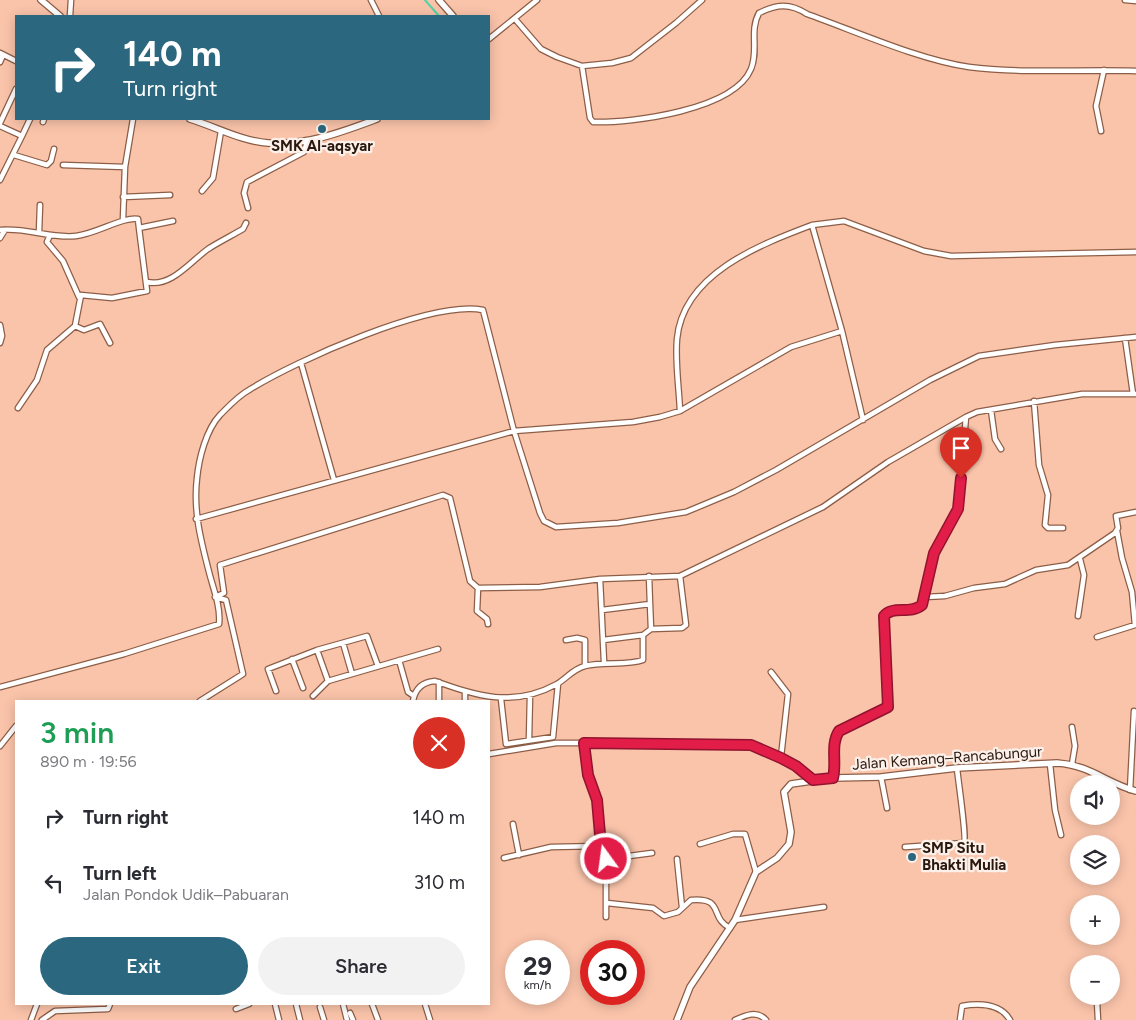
<!DOCTYPE html>
<meta charset="utf-8">
<style>
:root{--surface:#fff;--page:#f2f2f3;--text:#2b2b33;--muted:#7c7c81;--accent:#2b677e}
body{margin:0;font-family:Figtree,sans-serif;background:var(--page);color:var(--text);height:100vh;display:flex;flex-direction:column;font-size:19px;white-space:nowrap}
*{box-sizing:border-box;margin:0}
p{font-size:16px;color:var(--muted)}
.icon{flex:none;width:28px;height:28px;fill:none;stroke:currentColor;stroke-width:2;stroke-linecap:round;stroke-linejoin:round}
.map{position:relative;flex:1;overflow:hidden}
.sheet{position:absolute;left:15px;top:700px;width:475px;height:305px;display:flex;flex-direction:column;background:var(--surface);border-radius:0px;box-shadow:0 2px 12px #0003}
.sheet>*{flex:none}
.top-card{position:absolute;left:15px;top:15px;width:475px;height:105px;border-radius:0px;box-shadow:0 2px 12px #0003;background:#2b677e;color:#fff;overflow:hidden}
.buttons{position:absolute;left:1070px;top:775px;display:grid;gap:10px}
.buttons a{display:grid;place-items:center;width:50px;height:50px;border-radius:50%;background:var(--surface);box-shadow:0 2px 12px #0003;font-size:25px}
.speed{position:absolute;left:505px;top:940px;display:flex;gap:10px;font-size:25px;font-weight:700;text-align:center}
.speed>*{display:grid;place-content:center;width:65px;height:65px;border-radius:50%;background:var(--surface);box-shadow:0 2px 12px #0003;line-height:1}
.speed small{font-size:12px;font-weight:400}
.speed .limit{border:8px solid #d22;background:#fff;color:#111}
.pin{position:absolute;display:grid;place-items:center;width:42px;height:42px;color:#fff;margin:-51px -21px;border-radius:50% 50% 50% 0;rotate:-45deg;box-shadow:0 0 5px #0007}
.pin .icon{rotate:45deg}
.me{position:absolute;width:55px;margin:-28px;rotate:346deg;stroke-linejoin:round;filter:drop-shadow(0 0 4px #0008)}
.turn{display:flex;align-items:center;gap:18px;height:105px;padding:0 25px;font-size:22px}
.turn .icon{width:65px;height:65px;stroke-width:2.5}
.turn b{display:block;font-size:35px;line-height:42px}
.round{display:grid;place-items:center;flex:none;width:52px;height:52px;border-radius:26px;background:var(--page)}
.overview{display:flex;align-items:center;justify-content:space-between;height:85px;padding:0 25px}
h1{font-size:30px;font-weight:600;line-height:38px;color:#1e9e55}
.button{display:flex;gap:10px;margin-top:auto;padding:10px 25px}
.button a{flex:1;height:58px;border-radius:30px;background:var(--accent);color:#fff;font-size:20px;font-weight:600;line-height:58px;text-align:center}
.button a+a{background:var(--page);color:var(--text)}
ul{padding:0;list-style:none}
li{display:flex;align-items:center;gap:15px;height:65px;padding:0 25px}
li div{flex:1}
li b{display:block;font-size:19px}
li em{font-style:normal}
.map>svg:first-child{display:block}
</style>
<div class="map">
<svg width="1136" height="1020" viewBox="0 0 1136 1020">
<rect width="100%" height="100%" fill="#fac4aa"/>
<g fill="none" stroke-linecap="round" stroke-linejoin="round">
<!-- stream -->
<path stroke="#53d2a6" stroke-width="2" d="M425 0 439 16"/>
<!-- minor casing -->
<g stroke="#8d5e47" stroke-width="7">
<path id="minor" d="M371 0 379 16
M1125 0 1136 1
M70 16 71 0
M515 19 541 49 557 57 582 66 612 63 631 58 676 23 702 0
M489 39 537 0
M0 53 16 61
M0 62 3 55
M582 66 590 118 593 122C633 123 734 110 751 69 759 50 749 31 759 13 777 4 790 3 807 14 855 31 919 60 969 67 1024 74 1081 69 1136 71
M43 122 44 119
M0 123 16 89
M0 126 22 136 30 119
M1101 131 1096 106 1104 70
M14 155 47 165 51 161 54 149
M63 165 125 167
M0 180 22 136
M202 191 213 178 221 131
M123 197 170 195
M248 208 244 193 247 182 304 152 307 141
M123 219 125 167 133 119
M0 230C26 227 51 239 76 236 96 234 124 216 138 219L139 228 173 221
M39 232 40 205
M50 235 47 242 63 261 79 297
M0 238 5 230
M147 282C171 288 191 261 208 249 219 242 231 236 243 229L246 223
M0 325 2 336 0 343
M75 326 84 330 100 324 110 343
M842 331 863 420
M1125 338 1133 394
M301 363 334 480
M1034 401 1039 465 1048 495 1045 525 1048 528H1063
M18 408 37 380 47 350 75 326 81 295 112 298 147 291 139 228
M991 410 995 439 1001 449
M680 411C679 388 675 362 677 339 683 274 759 245 812 225
M196 519 514 431 633 422 660 417 680 411 791 347 842 331 812 225 844 221 924 251 951 256 1136 252
M600 579 604 662
M478 588 477 611 487 619 488 624
M215 597 224 593 220 565 443 495 450 498 470 581 478 588 540 587 600 579 680 576 823 507 888 462 966 417
M925 597 945 596 974 588 1005 584 1036 570 1068 565 1115 533 1118 528 1116 516 1136 512
M602 610 650 604 649 576
M1078 616 1084 575 1080 559
M651 629 682 628 686 625 680 576
M1097 637 1135 625 1132 592 1122 558 1117 531
M566 640 577 638 585 640V666
M603 640 643 635
M343 643 352 674
M317 650 328 681
M292 659 303 688
M399 660 408 692 414 696
M771 672 788 694 781 757
M439 682V701
M0 687 124 654 219 624C221 607 213 588 209 572 201 541 193 511 197 478 199 458 206 430 220 415 229 406 238 396 249 390 295 361 431 300 483 310L514 431 540 513 544 521 556 527 618 523 686 512 734 492 776 470 930 380 979 356 1055 345 1136 337
M276 691 268 669 317 650 367 636 378 666
M465 692V701
M313 696 328 681 438 649
M501 699 506 744 553 737 558 684
M200 701 243 674 226 600 215 597
M413 701C415 689 422 682 435 681 477 696 513 708 557 684 567 678 573 669 585 666 603 661 627 666 643 660V635L651 629 650 604
M1072 727 1075 746 1072 764
M529 739 530 695
M584 743 751 745 781 757 813 780
M0 746 16 726
M489 754 556 743H584L588 775 597 800 601 846 606 859V917
M1050 764 1055 810 1061 835
M881 777 887 808
M833 778C837 762 830 745 839 731L888 707 884 616 889 612 917 609 925 597 937 545 958 509 966 417 977 412 1082 394H1136
M1130 790 1134 711
M513 824 519 855
M700 844 733 834H745L756 872
M905 847 964 843C967 838 958 780 957 768
M504 858 551 847 601 846
M606 859 652 853
M677 859 682 907
M607 903 653 908 664 916 678 912 691 900C725 897 709 918 730 928
M735 920 824 907
M275 1004 279 1020
M296 1004 300 1020
M343 1004 347 1020
M372 1004 378 1020
M425 1004 430 1020
M320 1007 324 1020
M236 1009 249 1004
M350 1013 353 1020
M31 1020 37 1004
M42 1020 55 1011 108 1009 110 1004
M735 1020C746 1015 757 1010 766 1020
M960 1020 962 1006C980 1003 1000 1003 1010 1020
M1098 1020 1097 1002 1102 996"/>
</g>
<!-- tertiary casing -->
<g stroke="#8d5e47" stroke-width="8">
<path id="tertiary" d="M41 0 60 16
M439 0 453 16
M190 119C216 127 241 141 268 143 306 146 342 132 377 119
M677 1020 690 987 735 920 756 872 777 858 789 844 791 832 784 792 791 784 833 778 881 777 957 768 1057 763C1091 765 1107 784 1136 791"/>
</g>
<!-- minor -->
<use href="#minor" stroke="#fff" stroke-width="4.5"/>
<!-- tertiary -->
<use href="#tertiary" stroke="#fff" stroke-width="5.5"/>
</g>
<g fill="none" stroke-linecap="round" stroke-linejoin="round">
<!-- route casing -->
<g stroke="#92132f" stroke-width="12">
<path id="route" d="M606 859 601 846 597 800 588 775 584 743 751 745 781 758 796 766 813 780 833 778C837 762 830 745 839 731L888 707 884 616C893 605 910 615 922 605L934 553 958 509 961 478"/>
</g>
<!-- route -->
<use href="#route" stroke="#e11d48" stroke-width="9"/>
</g>
<!-- markers -->
<g fill="#2b677e" stroke="#fbf0ea" stroke-width="2">
<circle cx="322" cy="129" r="5"/>
<circle cx="912" cy="857" r="5"/>
</g>
<g text-anchor="middle" dominant-baseline="central" stroke-width="4.5" stroke-linejoin="round" paint-order="stroke">
<!-- poi labels -->
<g font-size="15" font-weight="bold" fill="#2a170d" stroke="#fbf0ea">
<text x="322" y="146">SMK Al-aqsyar</text>
<text x="922" y="848" text-anchor="start">SMP Situ<tspan x="922" dy="17">Bhakti Mulia</tspan></text>
</g>
<!-- street labels -->
<g font-size="15" fill="#2a170d" stroke="#fbf0ea">
<text transform="translate(947 758) rotate(-4)">Jalan Kemang–Rancabungur</text>
</g>
</g>
</svg>
<div class="buttons">
<a><svg class="icon" aria-label="sound" viewBox="0 0 24 24"><path d="M4 9h4l5-4v14l-5-4H4zM17 9q2 3 0 6"/></svg></a>
<a><svg class="icon" aria-label="layers" viewBox="0 0 24 24"><path d="M12 4l9 5-9 5-9-5zM3 14l9 5 9-5"/></svg></a>
<a>+</a>
<a>−</a>
</div>
<div class="speed"><div>29<small>km/h</small></div><div class="limit">30</div></div>
<div class="pin" style="left:961px;top:478px;background:#d93025"><svg class="icon" aria-label="arrive" viewBox="0 0 24 24"><path d="M6 21V4h12l-3 4 3 4H6"/></svg></div>
<svg class="me" style="left:606px;top:859px" viewBox="-20 -20 40 40"><circle r="17" fill="#e11d48" stroke="#fff" stroke-width="3"/><path d="M0-11L8 9 0 5-8 9z" fill="#fff"/></svg>
<div class="top-card">
<div class="turn"><svg class="icon" aria-label="right" viewBox="0 0 24 24"><path d="M7 20v-9h11M14 6l5 5-5 5"/></svg><div><b>140 m</b>Turn right</div></div>
</div>
<section class="sheet">
<div class="overview"><div><h1>3 min</h1><p>890 m · 19:56</p></div><a class="round" style="background:#d93025;color:#fff"><svg class="icon" aria-label="close" viewBox="0 0 24 24"><path d="M6 6l12 12M18 6L6 18"/></svg></a></div>
<ul>
<li><svg class="icon" aria-label="right" viewBox="0 0 24 24"><path d="M7 20v-9h11M14 6l5 5-5 5"/></svg><div><b>Turn right</b></div><em>140 m</em></li>
<li><svg class="icon" aria-label="left" viewBox="0 0 24 24"><path d="M17 20v-9H6M10 6l-5 5 5 5"/></svg><div><b>Turn left</b><p>Jalan Pondok Udik–Pabuaran</p></div><em>310 m</em></li>
</ul>
<div class="button"><a>Exit</a><a>Share</a></div>
</section>
</div>
